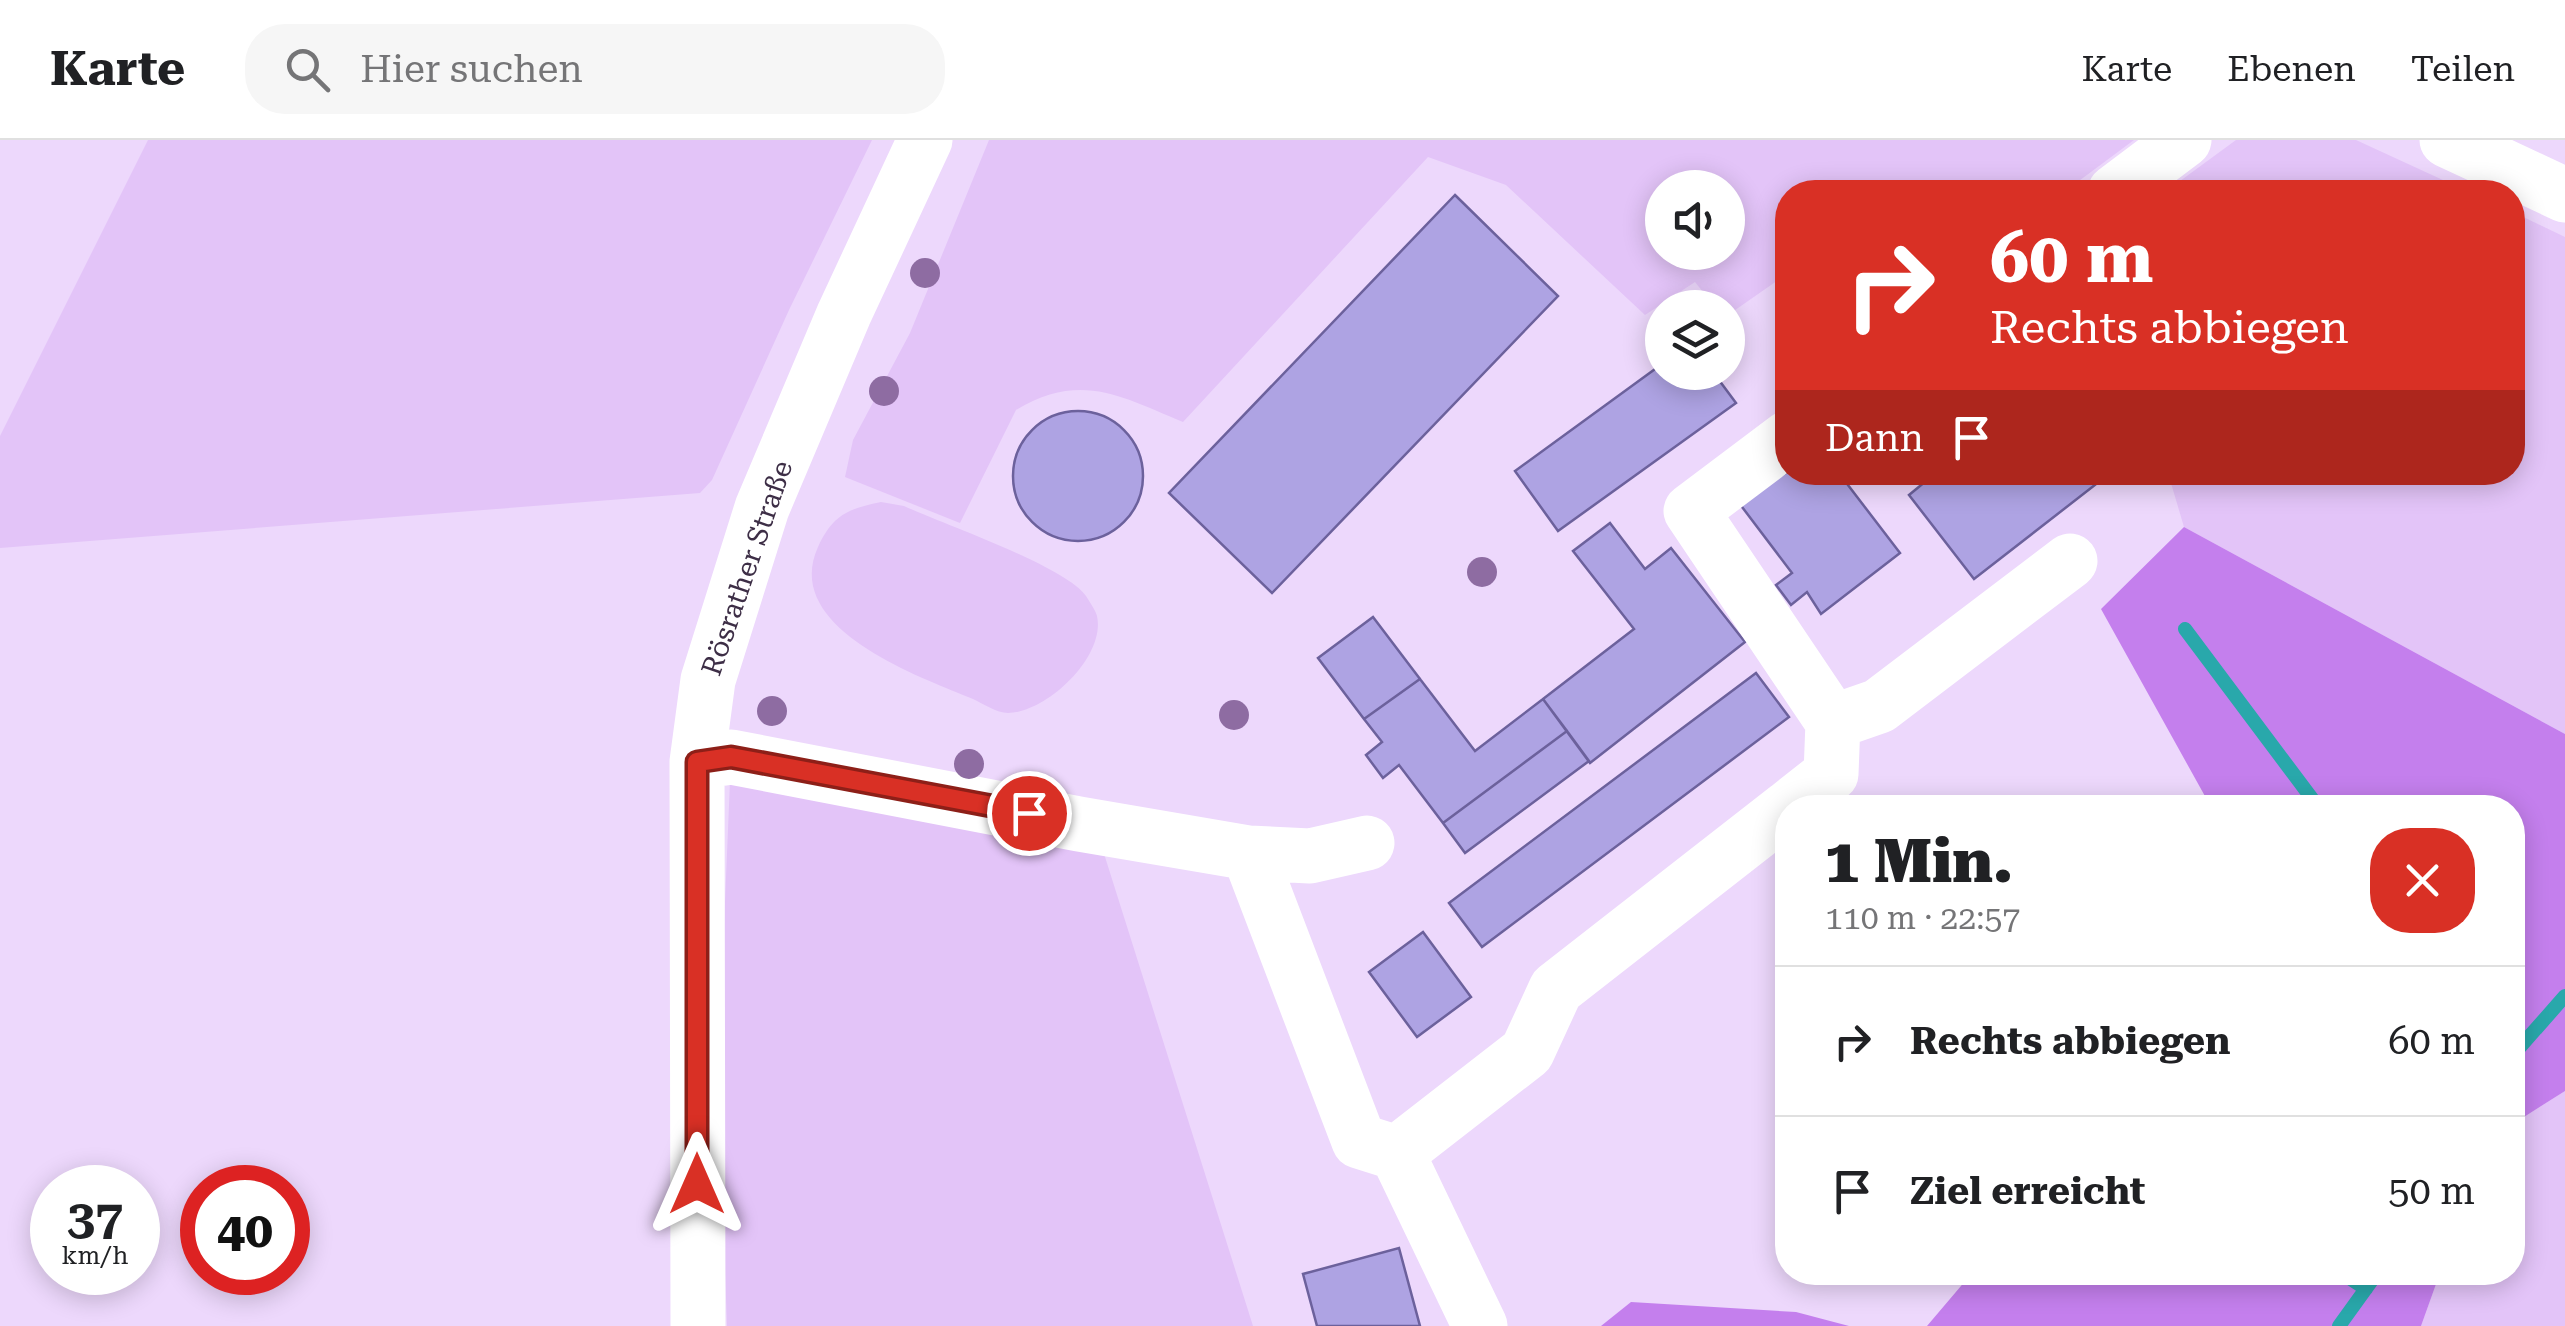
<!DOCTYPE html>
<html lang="de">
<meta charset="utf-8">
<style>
:root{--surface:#fff;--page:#f6f6f6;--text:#202124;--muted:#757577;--line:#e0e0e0}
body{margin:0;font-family:"Roboto Serif",serif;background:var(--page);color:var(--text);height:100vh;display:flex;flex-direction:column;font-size:38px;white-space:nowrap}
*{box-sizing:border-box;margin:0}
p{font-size:32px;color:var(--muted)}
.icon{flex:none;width:55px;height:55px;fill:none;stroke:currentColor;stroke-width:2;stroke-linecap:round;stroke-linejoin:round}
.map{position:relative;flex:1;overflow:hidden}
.drawer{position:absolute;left:1775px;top:655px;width:750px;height:490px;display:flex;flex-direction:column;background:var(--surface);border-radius:40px;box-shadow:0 5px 25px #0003}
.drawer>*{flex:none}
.top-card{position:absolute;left:1775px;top:40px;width:750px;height:305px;border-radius:40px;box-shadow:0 5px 25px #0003;background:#d93025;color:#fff;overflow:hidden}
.controls{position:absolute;left:1645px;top:30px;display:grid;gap:20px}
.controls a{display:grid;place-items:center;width:100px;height:100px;border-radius:50%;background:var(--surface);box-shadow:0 5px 25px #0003;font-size:50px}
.speed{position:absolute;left:30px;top:1025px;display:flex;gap:20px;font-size:50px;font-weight:700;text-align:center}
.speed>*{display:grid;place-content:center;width:130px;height:130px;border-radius:50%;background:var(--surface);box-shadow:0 5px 25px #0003;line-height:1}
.speed small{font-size:25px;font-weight:400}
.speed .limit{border:15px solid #d22;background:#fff;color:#111}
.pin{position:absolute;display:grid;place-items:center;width:85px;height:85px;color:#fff;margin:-42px;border:5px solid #fff;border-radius:50%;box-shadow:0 2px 10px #0007}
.me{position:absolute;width:110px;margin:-55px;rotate:0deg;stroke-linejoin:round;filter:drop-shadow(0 0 8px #0008)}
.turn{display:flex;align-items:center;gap:35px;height:210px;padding:0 50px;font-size:45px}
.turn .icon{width:130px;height:130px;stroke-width:2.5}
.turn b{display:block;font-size:70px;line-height:85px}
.then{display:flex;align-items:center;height:95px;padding:0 50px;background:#0003;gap:20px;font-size:38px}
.round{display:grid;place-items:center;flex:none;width:105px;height:105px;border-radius:40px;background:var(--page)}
.summary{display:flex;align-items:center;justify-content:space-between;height:170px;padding:0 50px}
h1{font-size:60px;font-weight:800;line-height:75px}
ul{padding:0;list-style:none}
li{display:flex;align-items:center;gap:30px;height:150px;padding:0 50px;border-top:2px solid var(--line)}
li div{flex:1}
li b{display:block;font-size:38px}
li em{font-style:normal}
header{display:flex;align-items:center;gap:60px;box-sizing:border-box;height:140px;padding:0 50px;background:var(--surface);border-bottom:2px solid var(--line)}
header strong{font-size:48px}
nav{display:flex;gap:55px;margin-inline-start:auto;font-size:35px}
.search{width:700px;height:90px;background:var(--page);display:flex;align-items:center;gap:25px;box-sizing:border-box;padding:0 35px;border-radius:40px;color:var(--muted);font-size:38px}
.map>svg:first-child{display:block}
</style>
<header>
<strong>Karte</strong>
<div class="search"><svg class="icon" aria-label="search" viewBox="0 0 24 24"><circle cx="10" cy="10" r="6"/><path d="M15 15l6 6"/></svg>Hier suchen</div>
<nav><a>Karte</a><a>Ebenen</a><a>Teilen</a></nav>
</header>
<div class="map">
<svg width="2565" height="1186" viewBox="0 0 2565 1186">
<rect width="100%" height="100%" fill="#edd8fc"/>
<!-- green -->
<path fill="#e3c4f8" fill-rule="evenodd" d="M148 0H872L789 170 712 340 700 353 0 408V296Z
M989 0H2134L2064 52H1788L1787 134 1728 175V168L1715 167 1695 142 1645 175 1506 45 1428 17 1183 282C1122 257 1081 231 1016 270L960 383 845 337 853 300 910 193ZM1662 48H1728V112H1662Z
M2236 0H2356L2469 52H2165Z
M2513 72 2565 97V594L2184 387 2168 333 2512 332Z
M881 362 904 366C943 384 1065 426 1086 456 1089 461 1096 471 1097 476 1106 517 1046 573 1008 573 997 573 982 563 973 559 918 536 781 488 818 407 833 375 847 369 881 362Z
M731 617 1100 701 1253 1186H727L718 931Z
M2565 951V1186H2421L2440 1133 2512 1132 2513 984Z"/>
<!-- forest -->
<path fill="#c47fed" d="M2184 387 2565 594V951L2513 984 2512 668 2211 667 2101 469Z
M1972 1133V1132L2440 1133 2421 1186H1927Z
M1631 1162 1796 1172 1849 1186H1601Z"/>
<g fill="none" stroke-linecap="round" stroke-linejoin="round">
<!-- stream -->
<path stroke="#29a8ab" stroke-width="14" d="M2185 489 2319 668
M2512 916 2565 856
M2340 1132 2366 1149
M2339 1186 2378 1132"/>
</g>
<!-- building -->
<path fill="#aea3e3" stroke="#6c619c" stroke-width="2.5" d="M1455 55 1558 156 1272 453 1169 353Z
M1662 224V232H1713L1736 263 1558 391 1515 331Z
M1013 336a65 65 0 1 1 130 0a65 65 0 1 1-130 0Z
M1788 332H1838L1900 413 1821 474 1807 452 1791 465 1776 445 1792 433 1736 359Z
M1937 332H2094L2100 341 1974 439 1909 355Z
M1610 383 1645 429 1671 408 1745 502 1590 623 1543 559 1634 489 1573 411Z
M1373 477 1420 539 1364 579 1318 518Z
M1756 533 1789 577 1482 807 1449 763Z
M1420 539 1475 611 1543 559 1567 591 1443 683 1399 625 1383 638 1366 615 1382 602 1364 579Z
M1567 591 1589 621 1465 713 1443 683Z
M1423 792 1471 857 1417 897 1369 832Z
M1399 1108 1420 1186H1317L1303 1134Z"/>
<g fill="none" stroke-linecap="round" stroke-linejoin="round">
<!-- minor -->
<path stroke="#fff" stroke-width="55" d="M2115 52 2184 0
M1788 298 1691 371 1833 582 1831 634 1788 668
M1833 582 1879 566 2070 421
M697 622 731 617 1079 684 1249 713 1310 716 1367 703
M1249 713 1359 1001 1397 1013 1527 912 1556 849 1788 668
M1397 1013 1480 1186
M698 1186 697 622 708 540 762 368 844 174 925 0"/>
<!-- major -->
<path stroke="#fff" stroke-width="55" d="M2447 0 2565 55"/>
</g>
<!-- trees -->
<g fill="#8e6ca2">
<circle cx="925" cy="133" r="15"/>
<circle cx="884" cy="251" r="15"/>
<circle cx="1482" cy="432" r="15"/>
<circle cx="772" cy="571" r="15"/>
<circle cx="1234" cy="575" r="15"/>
<circle cx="969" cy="624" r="15"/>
</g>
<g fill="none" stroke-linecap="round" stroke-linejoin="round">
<!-- route casing -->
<g stroke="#8d1f18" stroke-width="25">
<path id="route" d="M697 1044V622L731 617 1029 673"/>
</g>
<!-- route -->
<use href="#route" stroke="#d93025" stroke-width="18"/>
</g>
<g text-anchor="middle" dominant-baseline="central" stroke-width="8" stroke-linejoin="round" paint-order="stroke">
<!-- street labels -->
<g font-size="28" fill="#3d2e46" stroke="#fff">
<text transform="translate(747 428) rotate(-71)">Rösrather Straße</text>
</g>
</g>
</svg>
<div class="controls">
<a><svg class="icon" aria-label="sound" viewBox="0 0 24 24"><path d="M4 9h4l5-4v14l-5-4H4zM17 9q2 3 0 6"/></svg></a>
<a><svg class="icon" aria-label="layers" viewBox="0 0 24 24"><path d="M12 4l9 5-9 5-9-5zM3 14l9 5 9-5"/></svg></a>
</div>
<div class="speed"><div>37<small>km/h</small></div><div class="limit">40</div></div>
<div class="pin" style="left:1029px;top:673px;background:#d93025"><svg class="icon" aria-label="arrive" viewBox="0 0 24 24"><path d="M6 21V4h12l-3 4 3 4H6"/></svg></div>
<svg class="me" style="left:697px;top:1044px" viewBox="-20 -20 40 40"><path d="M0-17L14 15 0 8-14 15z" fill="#d93025" stroke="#fff" stroke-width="4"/></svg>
<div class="top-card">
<div class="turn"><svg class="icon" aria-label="right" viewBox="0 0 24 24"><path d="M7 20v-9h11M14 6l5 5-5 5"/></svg><div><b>60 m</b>Rechts abbiegen</div></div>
<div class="then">Dann<svg class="icon" aria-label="arrive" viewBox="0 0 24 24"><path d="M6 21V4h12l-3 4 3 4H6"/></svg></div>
</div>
<section class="drawer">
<div class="summary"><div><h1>1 Min.</h1><p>110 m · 22:57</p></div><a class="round" style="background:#d93025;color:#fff"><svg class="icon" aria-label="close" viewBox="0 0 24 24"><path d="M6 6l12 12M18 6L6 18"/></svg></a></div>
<ul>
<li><svg class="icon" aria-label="right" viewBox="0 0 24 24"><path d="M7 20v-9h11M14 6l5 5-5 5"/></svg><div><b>Rechts abbiegen</b></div><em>60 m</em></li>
<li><svg class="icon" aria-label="arrive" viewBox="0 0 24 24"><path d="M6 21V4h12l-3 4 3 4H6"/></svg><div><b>Ziel erreicht</b></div><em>50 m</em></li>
</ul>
</section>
</div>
